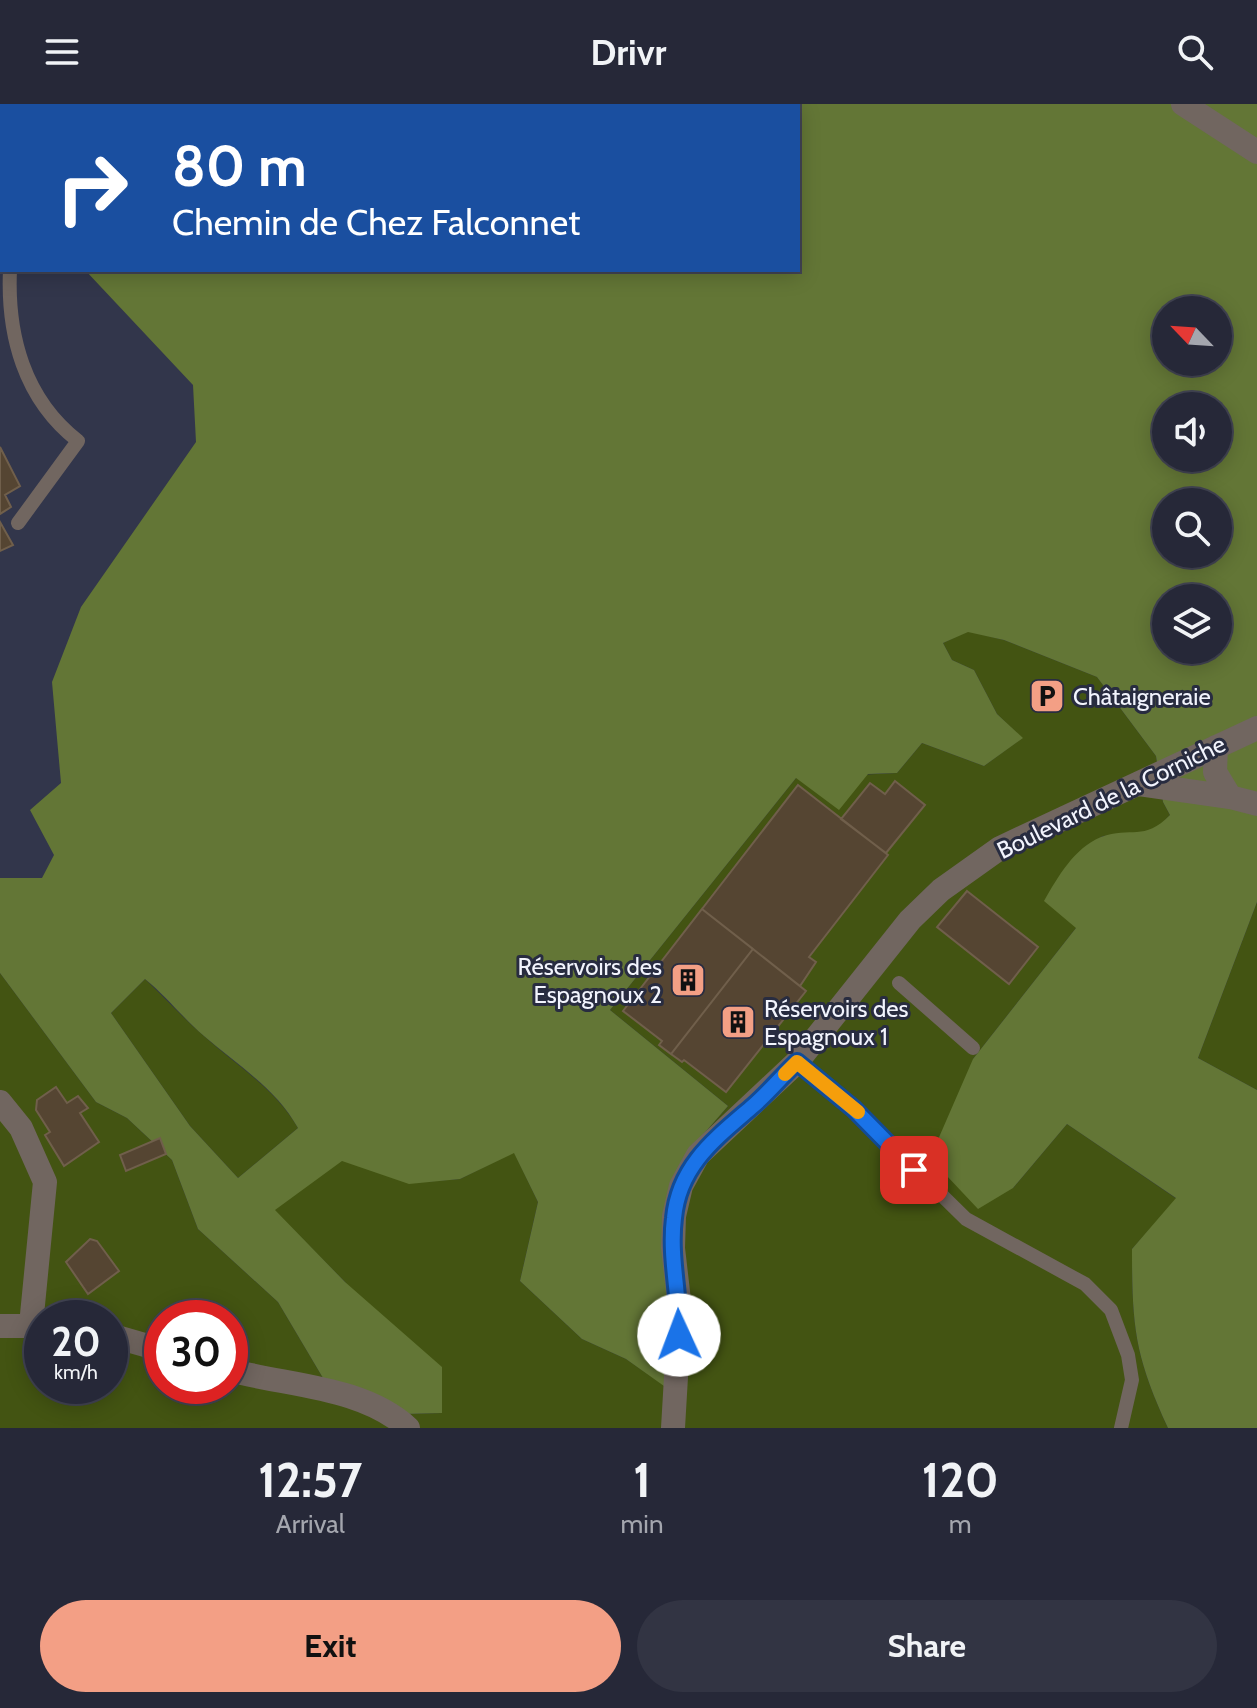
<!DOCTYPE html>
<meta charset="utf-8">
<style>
:root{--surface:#262838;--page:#323443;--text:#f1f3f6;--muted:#a4a6ae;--line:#424453;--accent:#f39f85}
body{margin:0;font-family:Cabin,sans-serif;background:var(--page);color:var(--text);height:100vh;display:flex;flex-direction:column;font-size:30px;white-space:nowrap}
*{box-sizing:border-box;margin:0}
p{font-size:26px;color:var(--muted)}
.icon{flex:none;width:44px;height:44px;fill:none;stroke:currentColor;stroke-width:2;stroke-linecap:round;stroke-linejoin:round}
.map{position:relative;height:1324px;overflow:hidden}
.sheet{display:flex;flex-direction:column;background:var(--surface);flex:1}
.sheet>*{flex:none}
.guide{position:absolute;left:0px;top:0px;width:800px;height:168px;box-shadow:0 4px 20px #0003,0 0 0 2px var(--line);background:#1a4fa0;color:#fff;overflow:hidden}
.needle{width:52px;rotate:295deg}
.controls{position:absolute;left:1152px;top:192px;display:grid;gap:16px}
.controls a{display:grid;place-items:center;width:80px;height:80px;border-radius:50%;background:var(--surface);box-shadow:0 4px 20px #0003,0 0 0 2px var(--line);font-size:40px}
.speed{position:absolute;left:24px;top:1196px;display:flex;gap:16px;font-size:40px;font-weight:700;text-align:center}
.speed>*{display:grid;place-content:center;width:104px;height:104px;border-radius:50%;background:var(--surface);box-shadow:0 4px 20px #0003,0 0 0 2px var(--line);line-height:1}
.speed small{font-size:20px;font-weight:400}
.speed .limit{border:12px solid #d22;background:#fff;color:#111}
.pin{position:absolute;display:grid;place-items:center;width:68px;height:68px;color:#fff;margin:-34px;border-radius:16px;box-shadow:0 4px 12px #0006}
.me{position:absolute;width:88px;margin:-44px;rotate:358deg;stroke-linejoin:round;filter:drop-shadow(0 0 6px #0008)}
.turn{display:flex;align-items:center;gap:28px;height:168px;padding:0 40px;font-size:36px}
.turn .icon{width:104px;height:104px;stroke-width:2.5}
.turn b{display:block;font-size:56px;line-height:68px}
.eta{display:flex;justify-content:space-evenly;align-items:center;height:136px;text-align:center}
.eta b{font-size:48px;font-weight:700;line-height:56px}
.action{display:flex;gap:16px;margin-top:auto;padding:16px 40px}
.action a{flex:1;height:92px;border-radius:48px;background:var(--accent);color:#111;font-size:32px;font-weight:700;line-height:92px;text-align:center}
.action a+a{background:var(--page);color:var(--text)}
header{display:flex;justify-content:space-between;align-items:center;height:104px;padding:0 40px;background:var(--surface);font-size:36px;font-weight:700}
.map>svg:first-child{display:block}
</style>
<header><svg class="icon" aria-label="menu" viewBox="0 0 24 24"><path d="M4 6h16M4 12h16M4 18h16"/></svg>Drivr<svg class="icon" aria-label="search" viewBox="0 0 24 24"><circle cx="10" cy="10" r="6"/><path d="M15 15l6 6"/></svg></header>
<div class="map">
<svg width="1257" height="1324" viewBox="0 0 1257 1324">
<rect width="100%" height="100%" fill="#32364b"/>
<!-- green -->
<path fill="#435412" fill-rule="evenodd" d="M968 527 1004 536 1097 573 1156 652 1163 698 1170 711 1155 727 1103 732 1086 742 1076 824 973 955 1013 1084 1067 1020 1177 1095 1132 1145C1132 1224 1135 1252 1168 1324H0V869L96 998 127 1014 172 1056 198 1125 278 1198 323 1274 404 1310 442 1309 345 1178 274 1106 342 1056 410 1079 460 1075 514 1048 538 1098 520 1177 582 1235 626 1255 671 1286 668 1170 701 1033 728 1002 610 906 796 674 897 669 922 639 984 662 1022 634 997 610 974 566 952 556 943 539ZM42 1214H110V1282H42ZM162 1214H230V1282H162Z
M1257 798V986L1198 954Z
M145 875C165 894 183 914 204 932 237 962 276 985 298 1024L238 1074 190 1022 111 909Z"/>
<!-- forest -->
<path fill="#637636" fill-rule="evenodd" d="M0 0H1257V798L1198 954 1257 986V1324H1168C1135 1252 1132 1224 1132 1145L1176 1094 1067 1020 1013 1084 978 1105 930 1054 973 955 1076 824 1044 797C1058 773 1074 744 1101 733 1131 722 1144 738 1170 711L1163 698 1156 652 1097 573 1004 536 968 528 943 539 952 556 974 566 997 610 1023 634 984 662 922 639 897 669 868 670 839 706 796 674 610 906 728 1002 701 1033 665 1111 671 1287 626 1255 582 1235 520 1177 538 1098 514 1049 460 1075 409 1080 342 1057 275 1106 345 1178 442 1263V1309L404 1310 323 1274 278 1198 198 1125 172 1056 127 1014 96 998 0 869V774H42L54 751 30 706 61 679 52 578 81 503 196 338 193 281 85 166H798V2H2V42ZM1166 206H1218V258H1166ZM1166 302H1218V354H1166ZM1166 398H1218V450H1166ZM1166 494H1218V546H1166ZM145 875C166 892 183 914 204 932 237 961 276 984 298 1024L238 1074 190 1022 111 909Z"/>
<!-- building -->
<path fill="#554532" stroke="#705f4b" stroke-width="2" d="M0 343 20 382 5 391 11 403 0 410Z
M0 418 13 441 0 447Z
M895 677 925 701 886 749 841 715 870 679 885 690Z
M798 681 888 751 809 853 816 858 800 882 702 805Z
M967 787 1038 843 1009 880 937 823Z
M702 805 753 845 671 950 659 941 662 937 623 907Z
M753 845 806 887 726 988 684 956 682 958 671 950Z
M56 983 67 999 78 992 88 1004 80 1009 99 1038 64 1062 45 1031 50 1028 36 1006 37 996Z
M160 1034 166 1050 126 1067 120 1051Z
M90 1135 97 1137 119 1167 88 1190 66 1158Z"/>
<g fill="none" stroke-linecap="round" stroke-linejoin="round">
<!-- lane -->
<path stroke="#716660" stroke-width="14" d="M67 2 68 0
M10 166C7 231 24 295 78 337L18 419
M899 879 973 944
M797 958 854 1005 966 1115 1085 1180 1111 1206 1128 1251 1132 1276 1121 1324"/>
<!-- street -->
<path stroke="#716660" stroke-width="24" d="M1183 0 1257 48
M23 2 24 0
M0 34 2 32
M1216 643 1215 668 1230 693
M1139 680 1230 693 1257 700
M0 998 21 1024 45 1078 31 1221
M0 1222H42
M110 1231 162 1246
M230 1266C287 1282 362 1282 408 1324
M673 1324 680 1205 673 1144 674 1112 681 1082 698 1051 797 958 910 816 941 786 1000 744 1257 624"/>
</g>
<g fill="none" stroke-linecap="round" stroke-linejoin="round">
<!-- route casing -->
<g stroke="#114b97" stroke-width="20">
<path id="route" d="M679 1231C680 1192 669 1153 674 1114 679 1061 716 1034 753 1002 769 988 782 972 797 958L854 1005 914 1066"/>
</g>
<!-- route -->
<use href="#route" stroke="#1a73e8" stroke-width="14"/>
<!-- slow -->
<path stroke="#f59e0b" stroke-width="14" d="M785 970 797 958 858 1008"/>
</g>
<!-- icons -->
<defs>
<g id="parking-square" transform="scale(1.8)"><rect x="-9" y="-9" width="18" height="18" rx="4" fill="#f39f85" stroke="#282c40"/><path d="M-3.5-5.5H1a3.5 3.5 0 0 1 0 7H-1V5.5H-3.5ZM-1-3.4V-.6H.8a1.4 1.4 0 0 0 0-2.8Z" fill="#111"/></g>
<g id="building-square" transform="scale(1.8)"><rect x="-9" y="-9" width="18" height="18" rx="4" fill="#f39f85" stroke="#282c40"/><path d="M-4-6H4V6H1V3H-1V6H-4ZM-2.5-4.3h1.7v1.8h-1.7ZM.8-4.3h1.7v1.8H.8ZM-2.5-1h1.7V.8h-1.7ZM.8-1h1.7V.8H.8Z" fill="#111"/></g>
</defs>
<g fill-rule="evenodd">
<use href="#parking-square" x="1047" y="592"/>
<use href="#building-square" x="688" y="876"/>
<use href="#building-square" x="738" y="918"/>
</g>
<g text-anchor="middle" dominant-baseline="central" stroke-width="6" stroke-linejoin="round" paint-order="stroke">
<!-- poi labels -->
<g font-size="24" fill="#f2f4fd" stroke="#282c40" text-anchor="start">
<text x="1073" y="592">Châtaigneraie</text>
<text x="662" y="862" text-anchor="end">Réservoirs des<tspan x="662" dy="28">Espagnoux 2</tspan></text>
<text x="764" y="904">Réservoirs des<tspan x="764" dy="28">Espagnoux 1</tspan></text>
</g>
<!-- street labels -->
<g font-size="24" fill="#f2f4fd" stroke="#282c40">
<text transform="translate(1111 693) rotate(-26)">Boulevard de la Corniche</text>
</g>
</g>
</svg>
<div class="controls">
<a><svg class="needle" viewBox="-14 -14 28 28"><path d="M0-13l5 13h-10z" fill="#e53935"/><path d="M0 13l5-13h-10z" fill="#a4a6ae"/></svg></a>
<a><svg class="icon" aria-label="sound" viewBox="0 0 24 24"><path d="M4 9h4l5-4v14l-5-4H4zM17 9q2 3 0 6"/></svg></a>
<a><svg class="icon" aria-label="search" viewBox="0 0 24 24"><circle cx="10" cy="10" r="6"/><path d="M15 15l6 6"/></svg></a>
<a><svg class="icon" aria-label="layers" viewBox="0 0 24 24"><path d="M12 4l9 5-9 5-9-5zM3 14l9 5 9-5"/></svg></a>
</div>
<div class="speed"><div>20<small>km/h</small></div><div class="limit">30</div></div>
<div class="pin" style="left:914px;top:1066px;background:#d93025"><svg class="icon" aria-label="arrive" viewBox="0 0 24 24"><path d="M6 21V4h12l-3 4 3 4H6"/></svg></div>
<svg class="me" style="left:679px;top:1231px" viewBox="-20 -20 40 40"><circle r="19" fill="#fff"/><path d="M0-13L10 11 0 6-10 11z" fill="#1a73e8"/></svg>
<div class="guide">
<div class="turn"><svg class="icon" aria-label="right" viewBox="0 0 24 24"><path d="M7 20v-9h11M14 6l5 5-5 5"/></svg><div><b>80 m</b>Chemin de Chez Falconnet</div></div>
</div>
</div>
<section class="sheet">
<div class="eta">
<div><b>12:57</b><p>Arrival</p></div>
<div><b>1</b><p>min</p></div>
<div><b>120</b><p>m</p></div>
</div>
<div class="action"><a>Exit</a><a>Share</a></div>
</section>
